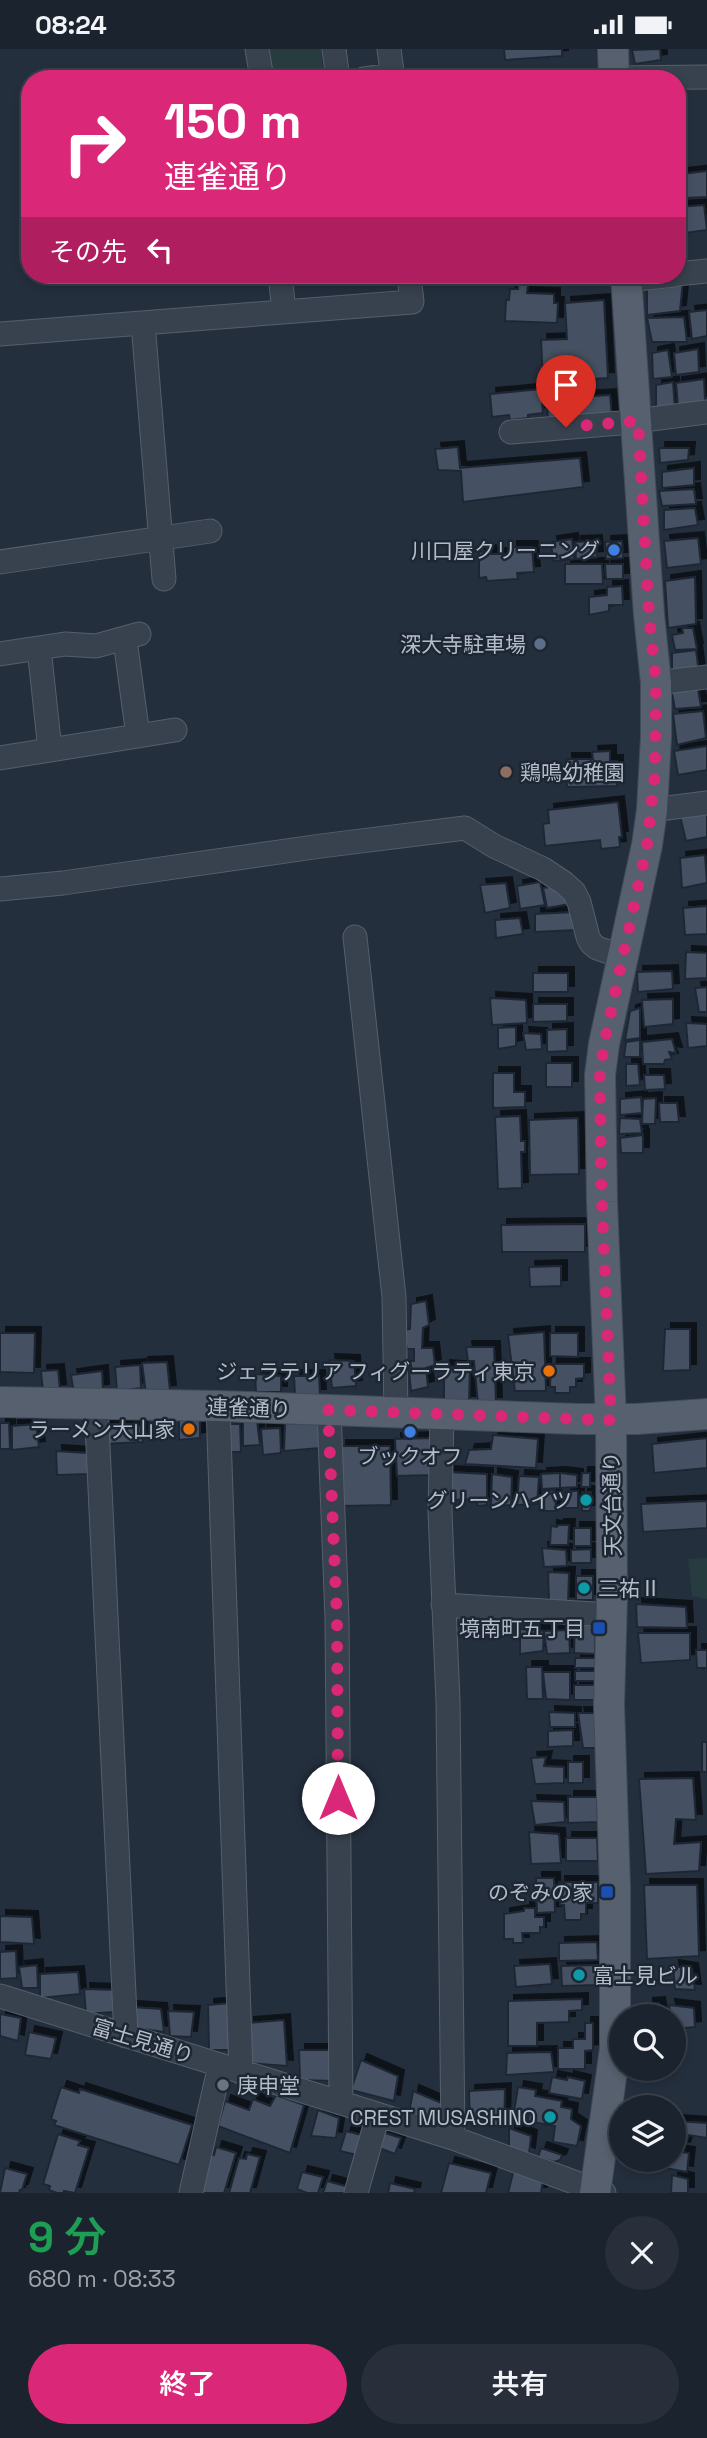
<!DOCTYPE html>
<html lang="ja">
<meta charset="utf-8">
<style>
:root{--surface:#1b232e;--page:#282f3a;--text:#f1f3f6;--muted:#a0a4aa;--line:#39404a;--accent:#db2777}
body{margin:0;font-family:"Space Grotesk","Noto Sans JP",sans-serif;background:var(--page);color:var(--text);height:100vh;display:flex;flex-direction:column;font-size:26px;white-space:nowrap}
*{box-sizing:border-box;margin:0}
p{font-size:23px;color:var(--muted)}
.icon{flex:none;width:38px;height:38px;fill:none;stroke:currentColor;stroke-width:2;stroke-linecap:round;stroke-linejoin:round}
.map{position:relative;height:2144px;overflow:hidden}
.panel{display:flex;flex-direction:column;background:var(--surface);flex:1}
.panel>*{flex:none}
.banner{position:absolute;left:21px;top:21px;width:665px;height:214px;border-radius:28px;box-shadow:0 4px 10px #0003,0 0 0 2px var(--line);background:#db2777;color:#fff;overflow:hidden}
.buttons{position:absolute;left:609px;top:1955px;display:grid;gap:14px}
.buttons a{display:grid;place-items:center;width:77px;height:77px;border-radius:50%;background:var(--surface);box-shadow:0 4px 10px #0003,0 0 0 2px var(--line);font-size:35px}
.pin{position:absolute;display:grid;place-items:center;width:60px;height:60px;color:#fff;margin:-72px -30px;border-radius:50% 50% 50% 0;rotate:-45deg;box-shadow:0 0 7px #0007}
.pin .icon{rotate:45deg}
.me{position:absolute;width:77px;margin:-38px;rotate:0deg;stroke-linejoin:round;filter:drop-shadow(0 0 5px #0008)}
.turn{display:flex;align-items:center;gap:24px;height:147px;padding:0 28px;font-size:32px}
.turn .icon{width:91px;height:91px;stroke-width:2.5}
.turn b{display:block;font-size:49px;line-height:60px}
.then{display:flex;align-items:center;height:66px;padding:0 28px;background:#0003;gap:14px;font-size:26px}
.round{display:grid;place-items:center;flex:none;width:74px;height:74px;border-radius:37px;background:var(--page)}
.headline{display:flex;align-items:center;justify-content:space-between;height:119px;padding:0 28px}
h1{font-size:42px;font-weight:600;line-height:52px;color:#1e9e55}
.action{display:flex;gap:14px;margin-top:auto;padding:14px 28px}
.action a{flex:1;height:80px;border-radius:42px;background:var(--accent);color:#fff;font-size:28px;font-weight:600;line-height:80px;text-align:center}
.action a+a{background:var(--page);color:var(--text)}
.status{display:flex;justify-content:space-between;align-items:center;height:49px;padding:0 35px;background:var(--surface);direction:ltr}
.status svg{height:19px;fill:currentColor}
.map>svg:first-child{display:block}
</style>
<div class="status"><b>08:24</b><svg viewBox="0 0 49 12"><path d="M0 12V9h3v3zM5 12V6h3v6zM10 12V3h3v9zM15 12V0h3v12zM26 1h20v11H26zM47 4h2v5h-2z"/></svg></div>
<div class="map">
<svg width="707" height="2144" viewBox="0 0 707 2144">
<defs>
<filter id="shadow"><feDropShadow dx="6" dy="-6" stdDeviation="0" flood-color="#0009"/></filter>
</defs>
<rect width="100%" height="100%" fill="#242f3e"/>
<!-- green -->
<path fill="#263c3f" d="M258 0H321L323 24 261 29Z
M707 1509V1550L692 1547 688 1510Z"/>
<!-- building -->
<path fill="#455162" stroke="#1f2835" stroke-width="2" filter="url(#shadow)" d="M504 0H562V7L505 11Z
M660 0 661 11 635 15 632 1Z
M707 122V148L684 149 681 125Z
M704 156 707 181 677 185V158Z
M683 231 680 262 647 266V236Z
M518 236H528L527 244 554 245V254H558L557 274 505 272 506 251H509L510 240H518Z
M604 251 608 329 543 333 541 291 567 290 565 254Z
M707 261V287L692 290 689 263Z
M684 268 687 293H652L647 269Z
M698 300 699 323 676 326 674 304Z
M668 301 672 328 653 330 652 304Z
M704 330 705 352 678 356 676 334Z
M673 333 675 361 656 364V336Z
M541 340 543 364 528 366V369L510 371 509 366 492 368 490 345Z
M610 346 612 369 548 373 547 350Z
M458 398 460 419 580 409 583 438 463 453 461 422 438 421 435 400Z
M659 399H689L688 411 660 414Z
M694 419V436L662 439V423Z
M694 440 696 455 662 457 659 442Z
M695 459 698 476 664 481V461Z
M698 489 701 515 667 519 664 492Z
M572 490 574 510 553 512 551 493Z
M596 492 597 508 576 510 575 493Z
M622 492 623 509 606 510 605 493Z
M511 498H532L534 523 517 524 518 530 487 532 486 528 479 529V503L490 502 491 505H511Z
M565 515H602L603 535H565Z
M605 515H623V530H606Z
M695 528 696 575 668 579 665 532Z
M622 537 623 556H609V562L589 566V548L607 546V538Z
M682 579H693L697 600 675 601 672 586 683 584Z
M696 601 699 624 672 626V604Z
M697 634 701 658 675 660 671 639Z
M703 662 706 689 677 696 673 665Z
M707 697V721L678 726 674 702Z
M610 702V712H617V737L567 738 566 710H593L592 703Z
M618 753 622 788H619L620 798 601 800 600 791 545 797 543 775 549 774 548 761Z
M707 762V788L686 792 680 767Z
M705 806 707 834 682 839 680 809Z
M540 833 545 856 520 860 517 837Z
M506 834 510 859 485 864 480 836Z
M557 837 570 855 547 859 543 839Z
M707 857V885L685 886 683 859Z
M575 863 576 881 535 883V865Z
M520 869 523 885 496 889 495 871Z
M686 903 707 904V929L685 930Z
M672 922 673 940 638 943 637 923Z
M533 924H568V943H533Z
M707 938V963H699L695 939Z
M490 949 526 951 527 974 492 976Z
M673 950V975L644 978 642 951Z
M533 955H567V972L533 973Z
M640 959V989L625 991 630 962Z
M686 974 707 975V997L688 999Z
M516 978V997L498 1000V979Z
M567 980V1002L547 1003V981Z
M523 984 541 985 542 1000 526 1001Z
M672 990 676 1004 669 1003 672 1010 665 1011 664 1015H643L642 993Z
M640 991V1008H624L626 993Z
M546 1014H572V1038H546Z
M626 1015H638L640 1036 626 1037Z
M493 1024H514V1043H525V1058L493 1059Z
M644 1026H664L665 1040 645 1041Z
M641 1048 642 1064 620 1066V1050Z
M656 1049 655 1075H642L643 1050Z
M659 1054H677L679 1073H660Z
M520 1067 521 1092H525V1103H521L522 1139 498 1140 495 1068Z
M578 1069 579 1125 530 1126 529 1071Z
M620 1069 640 1070 642 1084 619 1085Z
M643 1086V1104H621L620 1089Z
M585 1175V1203H502L501 1176Z
M561 1217V1237L530 1238 529 1218Z
M426 1252 429 1276 423 1279 422 1299H433L435 1316 426 1319 428 1338 411 1342 409 1321 412 1320 409 1312H414V1300H407L404 1281 410 1280 411 1255Z
M665 1280H690V1321L663 1322Z
M544 1283 546 1342H515L508 1286Z
M0 1284H35L34 1324 0 1323Z
M550 1284H578V1308L550 1307Z
M466 1298H494L496 1354 478 1355 474 1312H468Z
M329 1311 354 1312 356 1337 332 1339Z
M167 1313 170 1342 146 1345 142 1314Z
M551 1315H584V1329L576 1330V1338H570V1344H555V1338H550Z
M140 1316 141 1339 117 1342 115 1318Z
M444 1317 470 1319 469 1353H444Z
M58 1321 60 1341 43 1343 41 1322Z
M102 1322 103 1341 74 1345 71 1326Z
M255 1325 281 1327V1343H256Z
M294 1327H319L320 1346 295 1347Z
M200 1369V1389L179 1391V1370Z
M257 1372 260 1396 243 1397V1373Z
M0 1374H9L10 1400H0Z
M285 1374 321 1375 320 1399 284 1402Z
M36 1375 39 1398 12 1401V1377Z
M222 1375H240L241 1403H223Z
M102 1377H141L143 1393 102 1395Z
M280 1379 281 1404 263 1406 261 1380Z
M493 1386 538 1390 536 1419 465 1415 469 1401 491 1400Z
M432 1389 433 1426 397 1427 395 1390Z
M707 1389V1419L654 1424 652 1395Z
M340 1397H390L391 1456 340 1457Z
M56 1402 87 1404 90 1425 57 1426Z
M447 1423 487 1425V1456L478 1457 475 1450 450 1451Z
M560 1424 577 1426V1438L560 1439Z
M560 1424V1439L542 1440 541 1425Z
M582 1424H590V1438H581Z
M492 1425 512 1428 511 1456 491 1457Z
M519 1427 539 1428 537 1455 517 1456Z
M555 1441 556 1462H542V1442Z
M565 1442H578V1459H565Z
M582 1443H591V1459L589 1462H582Z
M707 1452V1479L643 1483 641 1455Z
M558 1476H569L568 1496H550L551 1477 557 1478Z
M574 1479H591V1497H574Z
M542 1499 566 1501 567 1517 544 1518Z
M591 1500V1514H571V1501Z
M548 1523 569 1524 568 1554 549 1552Z
M576 1527H593V1551H576Z
M636 1555 686 1558 687 1579 637 1578Z
M575 1572 596 1573 595 1605 574 1604Z
M520 1580 544 1582 543 1602 520 1605Z
M569 1581 570 1604 547 1605 544 1582Z
M638 1584H690V1611L641 1614Z
M696 1601H707V1619H697Z
M575 1609H596V1619H575Z
M526 1618H542L543 1650H527Z
M575 1622H596V1632H575Z
M543 1623H570V1651L546 1650Z
M574 1636H595V1651H574Z
M549 1663 575 1664V1678H550Z
M578 1664H595L598 1699H583Z
M573 1681V1697L548 1698V1682Z
M702 1693H707V1723H702Z
M546 1708 544 1717 564 1718V1734L535 1735 531 1709Z
M568 1713H583V1734H568Z
M693 1729 696 1771 676 1770 674 1795 701 1793 699 1822 646 1825 639 1730Z
M568 1748H597L598 1773 568 1774Z
M531 1752 564 1753 565 1773 535 1776Z
M529 1783 559 1785 561 1814 531 1815Z
M566 1789H597L598 1812H566Z
M536 1829H554L555 1863 537 1864Z
M559 1833H598V1854H586V1865H581V1871H565L564 1856H560Z
M644 1836H697L699 1907 647 1910Z
M524 1859H535V1868H544V1878H540V1884H522L523 1894H513V1890H504V1865L524 1862Z
M0 1867 32 1868 34 1895 0 1893Z
M597 1893 598 1911 559 1912V1894Z
M16 1902 17 1929 0 1930V1903Z
M550 1915 552 1935 516 1938 514 1917Z
M37 1916 38 1939H22L19 1918Z
M597 1916 598 1936 562 1937 561 1917Z
M673 1917 692 1920 695 1941 675 1940Z
M78 1923 80 1945 40 1949V1925Z
M84 1940 116 1941 114 1963 86 1965Z
M582 1950V1961L569 1962V1973L537 1974V1997H508V1952Z
M230 1954 231 2001H209L208 1956Z
M659 1954 661 1967H648L647 1955Z
M669 1956 694 1959 695 1978 674 1980V1967H671Z
M131 1958 161 1960 164 1983 136 1979Z
M168 1962 194 1963 191 1988 170 1987Z
M0 1965 21 1969 18 1992 0 1987Z
M284 1971 287 2017 248 2014V1974Z
M585 1974H593V2001L585 2002V2020H558V1999H573V1990H585Z
M29 1983 56 1989 51 2010 25 2006Z
M299 2001H330L334 2032 300 2031Z
M551 2003 554 2023 506 2026 507 2004Z
M361 2011 398 2027 394 2052 351 2041Z
M552 2028 567 2031 568 2028 585 2032 582 2050 549 2044Z
M61 2038 79 2044 80 2040 192 2076 179 2116 54 2076 56 2072 51 2070Z
M518 2038 536 2041 535 2047 562 2052 561 2058 572 2060 571 2070 581 2077 577 2097 553 2093 555 2077 528 2072 529 2066 514 2063Z
M505 2040 504 2078 470 2074 469 2042Z
M413 2042 444 2055 440 2073 409 2064Z
M276 2046 304 2056 290 2104 218 2077 225 2052 249 2061 253 2050 270 2057Z
M318 2061 339 2069 336 2089 311 2087Z
M674 2072 707 2074V2089L689 2086 684 2099 674 2098Z
M509 2079 531 2087 529 2105 509 2098Z
M346 2082 365 2087 357 2106 340 2102Z
M379 2082 401 2089 395 2105 374 2097Z
M58 2085 80 2092 78 2096 89 2099 75 2144 64 2142V2144H57L49 2141 50 2137 43 2135Z
M216 2098 236 2104 224 2144H198L210 2105 214 2106Z
M541 2099 562 2106 560 2111 554 2113 538 2108Z
M674 2102 689 2104 687 2123 643 2115 644 2110H674Z
M247 2105 260 2108 250 2144H229L239 2109 246 2110Z
M449 2114 491 2124 486 2144H441Z
M5 2119 27 2125 22 2141H20L19 2144H0Z
M514 2120 543 2132 541 2144H508Z
M302 2123 323 2128 318 2144H307L297 2140Z
M672 2126 688 2130V2144H671Z
M327 2132 349 2138 348 2144H323Z
M390 2134 415 2140 414 2144H388Z"/>
<g fill="none" stroke-linecap="round" stroke-linejoin="round">
<!-- minor casing -->
<g stroke="#565f6c" stroke-width="25">
<path id="minor" d="M257 0 262 30
M334 0 338 30
M389 0 393 30
M614 29 707 28
M364 30 393 26
M677 225 707 222
M280 226 284 262
M627 231 674 226
M143 274 164 530
M0 285 412 253 409 226
M511 383 620 374 707 363
M0 513 210 482
M125 591 138 687
M39 599 50 701
M0 605 65 595 96 597 139 585
M656 634 707 628
M0 709 175 681
M652 761 707 754
M0 840 63 834 321 797 465 779 494 797 543 820 564 834 574 843 579 853 588 888 591 894 597 899 623 908
M355 888 394 1248 396 1363
M96 1355 126 1987
M218 1357 241 2023
M329 1361 337 1570 341 2054
M442 1365 440 1463 448 1652 453 2089
M443 1556 611 1566
M0 1947 453 2089 604 2144
M191 2144 220 2016
M356 2144 378 2066"/>
</g>
<!-- major casing -->
<g stroke="#414a57" stroke-width="32">
<path id="major" d="M613 0 614 30
M0 1353 218 1357 579 1370H637L707 1365
M595 2144 615 2000V1838L609 1656 612 1547 611 1371 602 1153 600 1026 604 995 647 796 652 761 656 688V634L649 566 626 226"/>
</g>
<!-- minor -->
<use href="#minor" stroke="#38414e" stroke-width="23"/>
<!-- major -->
<use href="#major" stroke="#56606e" stroke-width="30"/>
</g>
<g fill="none" stroke-linecap="round" stroke-linejoin="round">
<!-- route -->
<path stroke="#db2777" stroke-width="12" stroke-dasharray="0 21.6" d="M338 1749 337 1570 328 1361 611 1371 601 1130 600 1026 604 995 647 796 655 723 656 634 649 566 638 372 566 378"/>
</g>
<!-- markers -->
<g fill="#3f7fe0" stroke="#1d2633" stroke-width="2.5">
<circle cx="614" cy="501" r="7"/>
<circle cx="410" cy="1383" r="7"/>
</g>
<circle fill="#5c6f8a" stroke="#1d2633" stroke-width="2.5" cx="540" cy="595" r="7"/>
<circle fill="#8d6e63" stroke="#1d2633" stroke-width="2.5" cx="506" cy="723" r="7"/>
<g fill="#e8710a" stroke="#1d2633" stroke-width="2.5">
<circle cx="549" cy="1322" r="7"/>
<circle cx="189" cy="1380" r="7"/>
</g>
<g fill="#0f9aa8" stroke="#1d2633" stroke-width="2.5">
<circle cx="586" cy="1451" r="7"/>
<circle cx="584" cy="1539" r="7"/>
<circle cx="579" cy="1926" r="7"/>
<circle cx="550" cy="2068" r="7"/>
</g>
<g fill="#1a4fb4" stroke="#1d2633" stroke-width="2.5">
<rect x="592" y="1572" width="14" height="14" rx="3.5"/>
<rect x="600" y="1836" width="14" height="14" rx="3.5"/>
</g>
<circle fill="#6b7280" stroke="#1d2633" stroke-width="2.5" cx="223" cy="2036" r="7"/>
<g text-anchor="middle" dominant-baseline="central" stroke-width="5" stroke-linejoin="round" paint-order="stroke">
<!-- poi labels -->
<g font-size="21" fill="#b4bcc9" stroke="#1d2633" text-anchor="end">
<text x="600" y="501">川口屋クリーニング</text>
<text x="526" y="595">深大寺駐車場</text>
<text x="520" y="723" text-anchor="start">鶏鳴幼稚園</text>
<text x="535" y="1322">ジェラテリア フィグーラティ東京</text>
<text x="175" y="1380">ラーメン大山家</text>
<text x="410" y="1407" text-anchor="middle">ブックオフ</text>
<text x="572" y="1451">グリーンハイツ</text>
<text x="598" y="1539" text-anchor="start">三祐Ⅱ</text>
<text x="585" y="1579">境南町五丁目</text>
<text x="593" y="1843">のぞみの家</text>
<text x="593" y="1926" text-anchor="start">富士見ビル</text>
<text x="237" y="2036" text-anchor="start">庚申堂</text>
<text x="536" y="2068">CREST MUSASHINO</text>
</g>
<!-- street labels -->
<g font-size="21" fill="#b4bcc9" stroke="#1d2633">
<text transform="translate(249 1359) rotate(2)">連雀通り</text>
<text transform="translate(612 1455) rotate(-91)">天文台通り</text>
<text transform="translate(143 1992) rotate(17)">富士見通り</text>
</g>
</g>
</svg>
<div class="buttons">
<a><svg class="icon" aria-label="search" viewBox="0 0 24 24"><circle cx="10" cy="10" r="6"/><path d="M15 15l6 6"/></svg></a>
<a><svg class="icon" aria-label="layers" viewBox="0 0 24 24"><path d="M12 4l9 5-9 5-9-5zM3 14l9 5 9-5"/></svg></a>
</div>
<div class="pin" style="left:566px;top:378px;background:#d93025"><svg class="icon" aria-label="arrive" viewBox="0 0 24 24"><path d="M6 21V4h12l-3 4 3 4H6"/></svg></div>
<svg class="me" style="left:338px;top:1749px" viewBox="-20 -20 40 40"><circle r="19" fill="#fff"/><path d="M0-13L10 11 0 6-10 11z" fill="#db2777"/></svg>
<div class="banner">
<div class="turn"><svg class="icon" aria-label="right" viewBox="0 0 24 24"><path d="M7 20v-9h11M14 6l5 5-5 5"/></svg><div><b>150 m</b>連雀通り</div></div>
<div class="then">その先<svg class="icon" aria-label="left" viewBox="0 0 24 24"><path d="M17 20v-9H6M10 6l-5 5 5 5"/></svg></div>
</div>
</div>
<section class="panel">
<div class="headline"><div><h1>9 分</h1><p>680 m · 08:33</p></div><a class="round"><svg class="icon" aria-label="close" viewBox="0 0 24 24"><path d="M6 6l12 12M18 6L6 18"/></svg></a></div>
<div class="action"><a>終了</a><a>共有</a></div>
</section>
